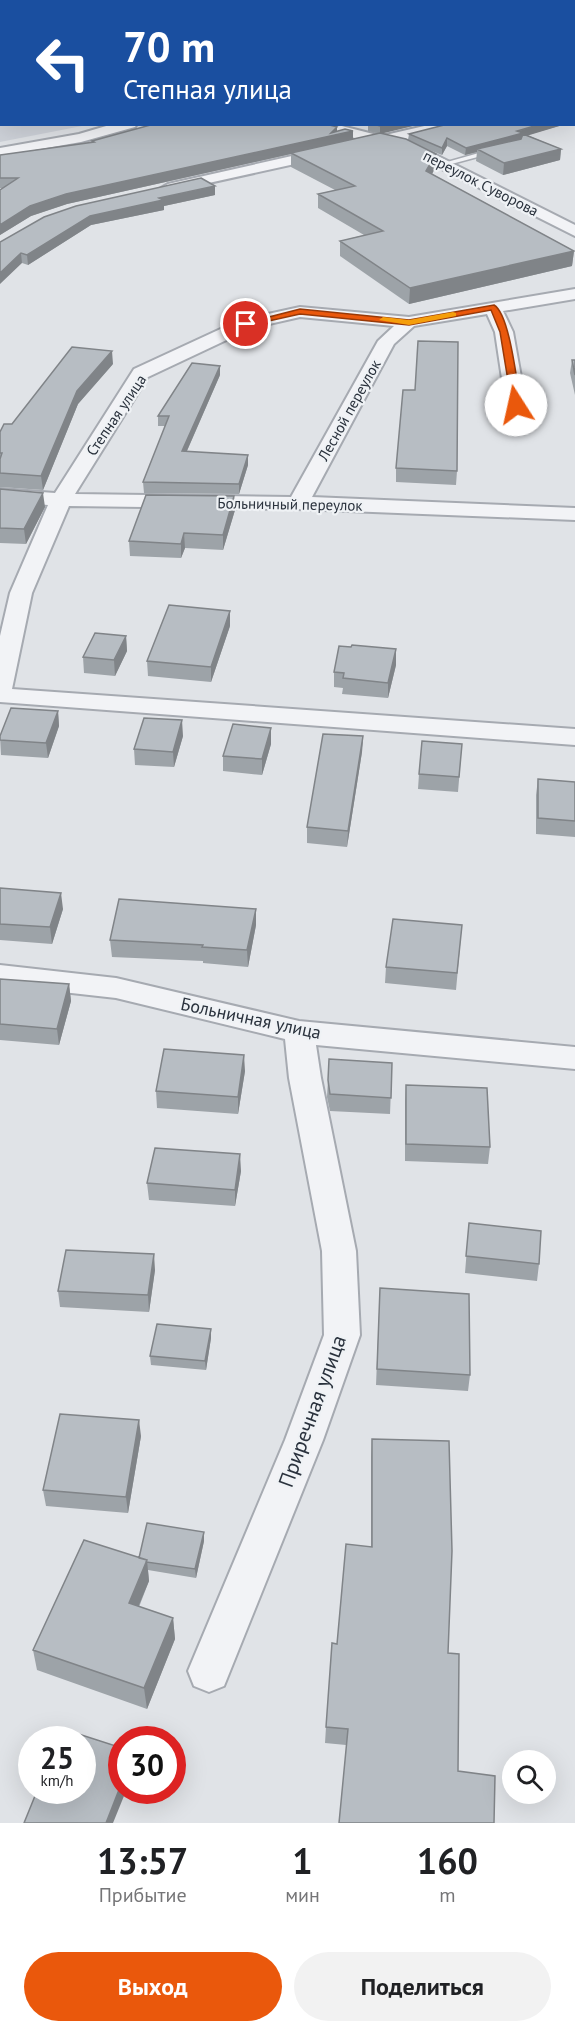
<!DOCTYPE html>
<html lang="ru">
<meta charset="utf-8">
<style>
:root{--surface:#fff;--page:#f2f2f2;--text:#202124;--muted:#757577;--accent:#ea580c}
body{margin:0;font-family:"PT Sans",sans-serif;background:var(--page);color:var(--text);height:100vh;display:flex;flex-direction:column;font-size:22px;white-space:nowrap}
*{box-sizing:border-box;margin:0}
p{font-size:20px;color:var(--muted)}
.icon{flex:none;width:33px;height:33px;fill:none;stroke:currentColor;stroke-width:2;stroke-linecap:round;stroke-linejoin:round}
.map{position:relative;height:1823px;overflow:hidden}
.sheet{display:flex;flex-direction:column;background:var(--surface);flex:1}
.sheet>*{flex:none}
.top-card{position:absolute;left:0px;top:0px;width:576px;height:126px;box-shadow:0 6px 24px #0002;background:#1a4fa0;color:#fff;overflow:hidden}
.buttons{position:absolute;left:502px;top:1750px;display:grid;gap:12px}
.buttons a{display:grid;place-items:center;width:54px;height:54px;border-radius:50%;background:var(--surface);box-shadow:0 6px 24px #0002;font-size:30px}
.speed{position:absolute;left:18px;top:1726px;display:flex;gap:12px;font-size:30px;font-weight:700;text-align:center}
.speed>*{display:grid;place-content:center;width:78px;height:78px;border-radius:50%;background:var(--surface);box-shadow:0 6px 24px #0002;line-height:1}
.speed small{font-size:15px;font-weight:400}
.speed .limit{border:9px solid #d22;background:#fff;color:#111}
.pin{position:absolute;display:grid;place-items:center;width:51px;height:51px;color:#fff;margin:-26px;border:3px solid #fff;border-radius:50%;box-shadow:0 2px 6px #0007}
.me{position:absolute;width:66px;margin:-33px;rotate:350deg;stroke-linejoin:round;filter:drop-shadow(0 0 4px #0008)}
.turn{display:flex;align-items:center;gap:21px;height:126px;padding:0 24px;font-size:27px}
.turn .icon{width:78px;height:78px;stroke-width:2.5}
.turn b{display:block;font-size:42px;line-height:51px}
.eta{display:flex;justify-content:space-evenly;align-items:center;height:102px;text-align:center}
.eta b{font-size:36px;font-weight:700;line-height:42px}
.cta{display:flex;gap:12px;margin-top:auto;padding:12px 24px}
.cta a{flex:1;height:69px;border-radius:36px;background:var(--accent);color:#fff;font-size:24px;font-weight:700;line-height:69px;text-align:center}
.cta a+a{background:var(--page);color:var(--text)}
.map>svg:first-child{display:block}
</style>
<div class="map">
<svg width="575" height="1823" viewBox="0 0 575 1823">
<rect width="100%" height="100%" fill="#e0e3e7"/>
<!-- built -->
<path fill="#ced2d9" d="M0 17 2 124 87 125 0 142Z"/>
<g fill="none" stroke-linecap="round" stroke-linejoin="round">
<!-- service casing -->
<g stroke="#a6aab1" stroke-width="3">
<path id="service" d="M493 149 500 151 444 166 440 164Z"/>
</g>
<!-- minor casing -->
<g stroke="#a6aab1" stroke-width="4">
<path id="minor" d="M258 0H279L257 2Z
M113 124H137L135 127 81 142 0 156V148L79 134Z
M308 124H334L381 136 433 124H461L459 127 399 141 416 145 575 225V236L406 151 381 145 168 192 161 188 168 184 363 140 310 127Z
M575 289V299L503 311 513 332 526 405 523 409H509L506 405 495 332 487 314 414 326 394 344 312 497 575 508V520L298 509 69 506 32 593 12 689 575 729V745L0 702V636L10 593 48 505 0 501V489L55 493 134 369 240 320 300 307 409 317ZM300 317 394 326 378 341 291 497 75 494 148 377 252 328Z
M0 965 116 978 299 1021 575 1047V1069L316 1045 321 1078 356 1251 360 1335 323 1440 224 1686 209 1692 194 1686 188 1671 285 1440 324 1335 322 1251 289 1078 285 1039 116 998 0 985Z"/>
</g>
<!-- service -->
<use href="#service" fill="#f2f3f6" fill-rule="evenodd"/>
<!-- minor -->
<use href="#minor" fill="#f2f3f6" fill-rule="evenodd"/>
</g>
<!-- wall -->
<path fill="#9da3a8" d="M0 0H82L80 2H2V64H0Z
M270 0H450L439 2H270Z
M368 124H421L381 133 408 140 409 134 566 124 527 135 561 149 560 160 503 175 476 161 477 152 465 155 447 146 442 155 419 146 436 154 435 168 432 174 574 251 572 266 409 304 340 256V241L364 235 318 208V194L335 190 291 167V154L67 204 31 216 0 235V190L4 188H0V155L92 142V141L337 127V132L353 131V139L380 134 368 131Z
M215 186V195L164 206V210L91 225 28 265 22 263 0 242Z
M572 360H575V395L570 373Z
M113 364 78 404 43 490 0 487V432L12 424Z
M220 375 187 451 248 465 239 494 144 493 143 482 165 426H158V416Z
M396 468 457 471 456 485 396 482Z
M0 489 45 507 26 544 0 543Z
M234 496 235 510 223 550 185 548 181 558 130 556 129 541Z
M230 626 211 682 148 676 147 661Z
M126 636 127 651 115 676 84 673 83 657Z
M351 647 396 649V665L388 698 342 694 343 688 334 687V672Z
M58 711 59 726 48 758 1 755 0 736Z
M271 728V744L262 775 223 771V756Z
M183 736 174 767 135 765 134 749Z
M363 736 362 752 347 847 307 843V827Z
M462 744 458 792 418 789 419 774Z
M538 779 575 782V837L536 834V795Z
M0 888 63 909 52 944 0 940Z
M256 925 248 967 203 963V961L112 957 110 940Z
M462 925 456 990 385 983 386 967Z
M0 979 69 984 71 1001 59 1045 0 1040Z
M392 1063 390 1114 330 1111 327 1097 328 1080Z
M245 1071 238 1114 157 1108 156 1091Z
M406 1085 490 1147 488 1164 405 1161V1101Z
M241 1171 235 1206 149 1200 147 1183Z
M469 1223 539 1264 537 1281 465 1273Z
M155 1270 149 1312 60 1307 58 1291Z
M380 1288 470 1375 468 1391 376 1385Z
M211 1329V1338L206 1370 151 1365 150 1356Z
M141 1436 128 1513 46 1506 43 1490Z
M372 1439 448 1653 458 1771 494 1823 346 1745 325 1743 326 1727 337 1644 371 1546V1457Z
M204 1541 196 1578 148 1570 149 1581 139 1607 173 1618 175 1639 147 1709 37 1670 33 1650 139 1558Z"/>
<!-- shaded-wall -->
<path fill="#808488" d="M73 0H82L80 2H72Z
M422 0H450L439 2H422Z
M388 124H421L380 134V126Z
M541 124H566L523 137 522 141 477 149V152L465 155 466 148Z
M337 127V135L353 131V140L67 204 31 216 0 235V225L30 206 66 194 331 133Z
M447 138V146L442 155V148Z
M561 149 560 160 503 175 504 163Z
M436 154 435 168 426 186V171Z
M215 186V195L164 206V210L91 225 28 265 27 255 90 216 159 198Z
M574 251 572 266 409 304 410 288Z
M21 253 22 263 0 284V273Z
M112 351 113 364 78 404 43 490 41 476 77 391Z
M220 366V375L182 462V451Z
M248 455V465L239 494V484Z
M43 493 45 507 26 544 24 529Z
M234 496 235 510 223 550V535Z
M184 533 185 548 181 558V544Z
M230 611V626L211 682V667Z
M126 636 127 651 115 676 114 660Z
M396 649V665L388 698V683Z
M58 711 59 726 48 758 46 743Z
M182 720 183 736 174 767 173 752Z
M271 728V744L262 775V759Z
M363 736 362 752 347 847 348 831Z
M61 893 63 909 52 944 50 927Z
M256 909V925L248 967 247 950Z
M69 984 71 1001 59 1045 57 1029Z
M244 1055 245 1071 238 1114V1097Z
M240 1154 241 1171 235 1206V1190Z
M154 1254 155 1270 149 1312 148 1295Z
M211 1329V1338L206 1370 205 1361Z
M139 1420 141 1436 128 1513 126 1497Z
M204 1532V1541L196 1578 195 1569Z
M147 1560 149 1581 131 1624 129 1603Z
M173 1618 175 1639 147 1709 144 1688Z
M122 1782V1791H126L113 1823H106Z"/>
<!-- building -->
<path fill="#b7bdc3" stroke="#808488" stroke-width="1.5" d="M2 0H73L72 2H2V56H0V2Z
M142 0H238L239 2H142Z
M279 0H423V2H282Z
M574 42H575V84H574Z
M154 124H326L337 127 331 133 345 129 353 131 66 194 30 206 0 225V190L18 178H0V155L94 142 92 141Z
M373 124H388L380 126Z
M448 124H541L517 131 523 133 466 148 447 138 442 148 409 134Z
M380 133 406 139 436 154 426 171 574 251 410 288 340 241 383 231 318 194 355 186 291 153Z
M523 134 561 149 504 163 477 149 521 139Z
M201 178 215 186 159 198 163 200 90 216 27 255 21 253 0 273V242L44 217 76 206Z
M418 341 458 342 457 471 396 468 403 390H415Z
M72 347 112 351 77 391 41 476 0 473V459L2 453H0V432L4 424H12Z
M572 360H575V375Z
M192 363 220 366 182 451 248 455 239 484 143 482 169 416H158Z
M0 489 43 493 24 529 0 528Z
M146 495 234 496 223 535 184 533 181 544 129 541Z
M169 605 230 611 211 667 147 661Z
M95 633 126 636 114 660 83 657Z
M352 645 396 649 388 683 343 678 344 673 334 672 339 646 351 647Z
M11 708 58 711 46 743 0 740V736Z
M144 718 182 720 173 752 134 749Z
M233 724 271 728 262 759 223 756Z
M323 734 363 736 348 831 307 827Z
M422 741 462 744 459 777 419 774Z
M538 779 575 782V821L538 818Z
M0 888 61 893 50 927 0 924Z
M119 899 256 909 247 950 202 947 203 945 110 940Z
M393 919 462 925 457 973 386 967Z
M0 979 69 984 57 1029 0 1024Z
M164 1049 244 1055 238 1097 156 1091Z
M329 1059 392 1063 391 1098 330 1094 328 1080Z
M406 1085 487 1088 490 1147 406 1144Z
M155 1148 240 1154 235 1190 147 1183Z
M469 1223 541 1231 539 1264 466 1256Z
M66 1250 154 1254 148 1295 58 1291Z
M380 1288 469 1294 470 1375 377 1369Z
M157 1324 211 1329 205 1361 150 1356Z
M60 1414 139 1420 126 1497 43 1490Z
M372 1439 449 1441 452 1551 448 1653 459 1654 458 1771 495 1776 494 1823H339L348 1729 326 1727 332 1643 337 1644 346 1544 372 1547Z
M147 1523 204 1532 195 1569 146 1562 147 1560 139 1558Z
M84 1540 147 1560 129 1603 173 1618 144 1688 33 1650Z
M63 1729 122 1748V1782L106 1823H24L37 1791H82V1740H58Z"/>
<!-- route -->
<path fill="#ea580c" stroke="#983908" stroke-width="1.5" d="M494 305C510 314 517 385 521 405L516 408 512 405 500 332 491 310 409 325 300 314 246 326 242 324 300 309 409 320Z"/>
<!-- slow -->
<path fill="#f59e0b" d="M453 312 456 313V316L409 325 379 320 383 317 409 320Z"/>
<g text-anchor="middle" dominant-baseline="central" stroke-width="4.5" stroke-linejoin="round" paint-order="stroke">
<!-- far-street labels -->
<g font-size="15" fill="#2a323d" stroke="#eff2f5">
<text transform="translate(481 183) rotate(27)">переулок Суворова</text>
<text transform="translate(349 410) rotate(-61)">Лесной переулок</text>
<text transform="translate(116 415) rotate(-56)">Степная улица</text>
<text transform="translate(290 504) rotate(1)">Больничный переулок</text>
</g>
<!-- street labels -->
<g font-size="18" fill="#2a323d" stroke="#eff2f5">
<text transform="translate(251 1018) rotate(12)">Больничная улица</text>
</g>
<!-- near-street labels -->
<g font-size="21" fill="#2a323d" stroke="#eff2f5">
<text transform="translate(312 1411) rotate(-70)">Приречная улица</text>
</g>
</g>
</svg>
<div class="buttons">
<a><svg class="icon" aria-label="search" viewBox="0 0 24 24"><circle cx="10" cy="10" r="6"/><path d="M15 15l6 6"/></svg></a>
</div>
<div class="speed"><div>25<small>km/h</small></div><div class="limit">30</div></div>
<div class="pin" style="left:246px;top:324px;background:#d93025"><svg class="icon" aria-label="arrive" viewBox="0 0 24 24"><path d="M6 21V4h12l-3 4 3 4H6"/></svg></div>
<svg class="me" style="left:516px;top:405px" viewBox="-20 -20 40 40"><circle r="19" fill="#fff"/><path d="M0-13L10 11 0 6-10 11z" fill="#ea580c"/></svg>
<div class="top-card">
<div class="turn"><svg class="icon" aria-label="left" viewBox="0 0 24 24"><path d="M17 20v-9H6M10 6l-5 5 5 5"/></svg><div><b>70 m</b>Степная улица</div></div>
</div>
</div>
<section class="sheet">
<div class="eta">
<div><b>13:57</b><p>Прибытие</p></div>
<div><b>1</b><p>мин</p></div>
<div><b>160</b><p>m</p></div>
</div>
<div class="cta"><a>Выход</a><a>Поделиться</a></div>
</section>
